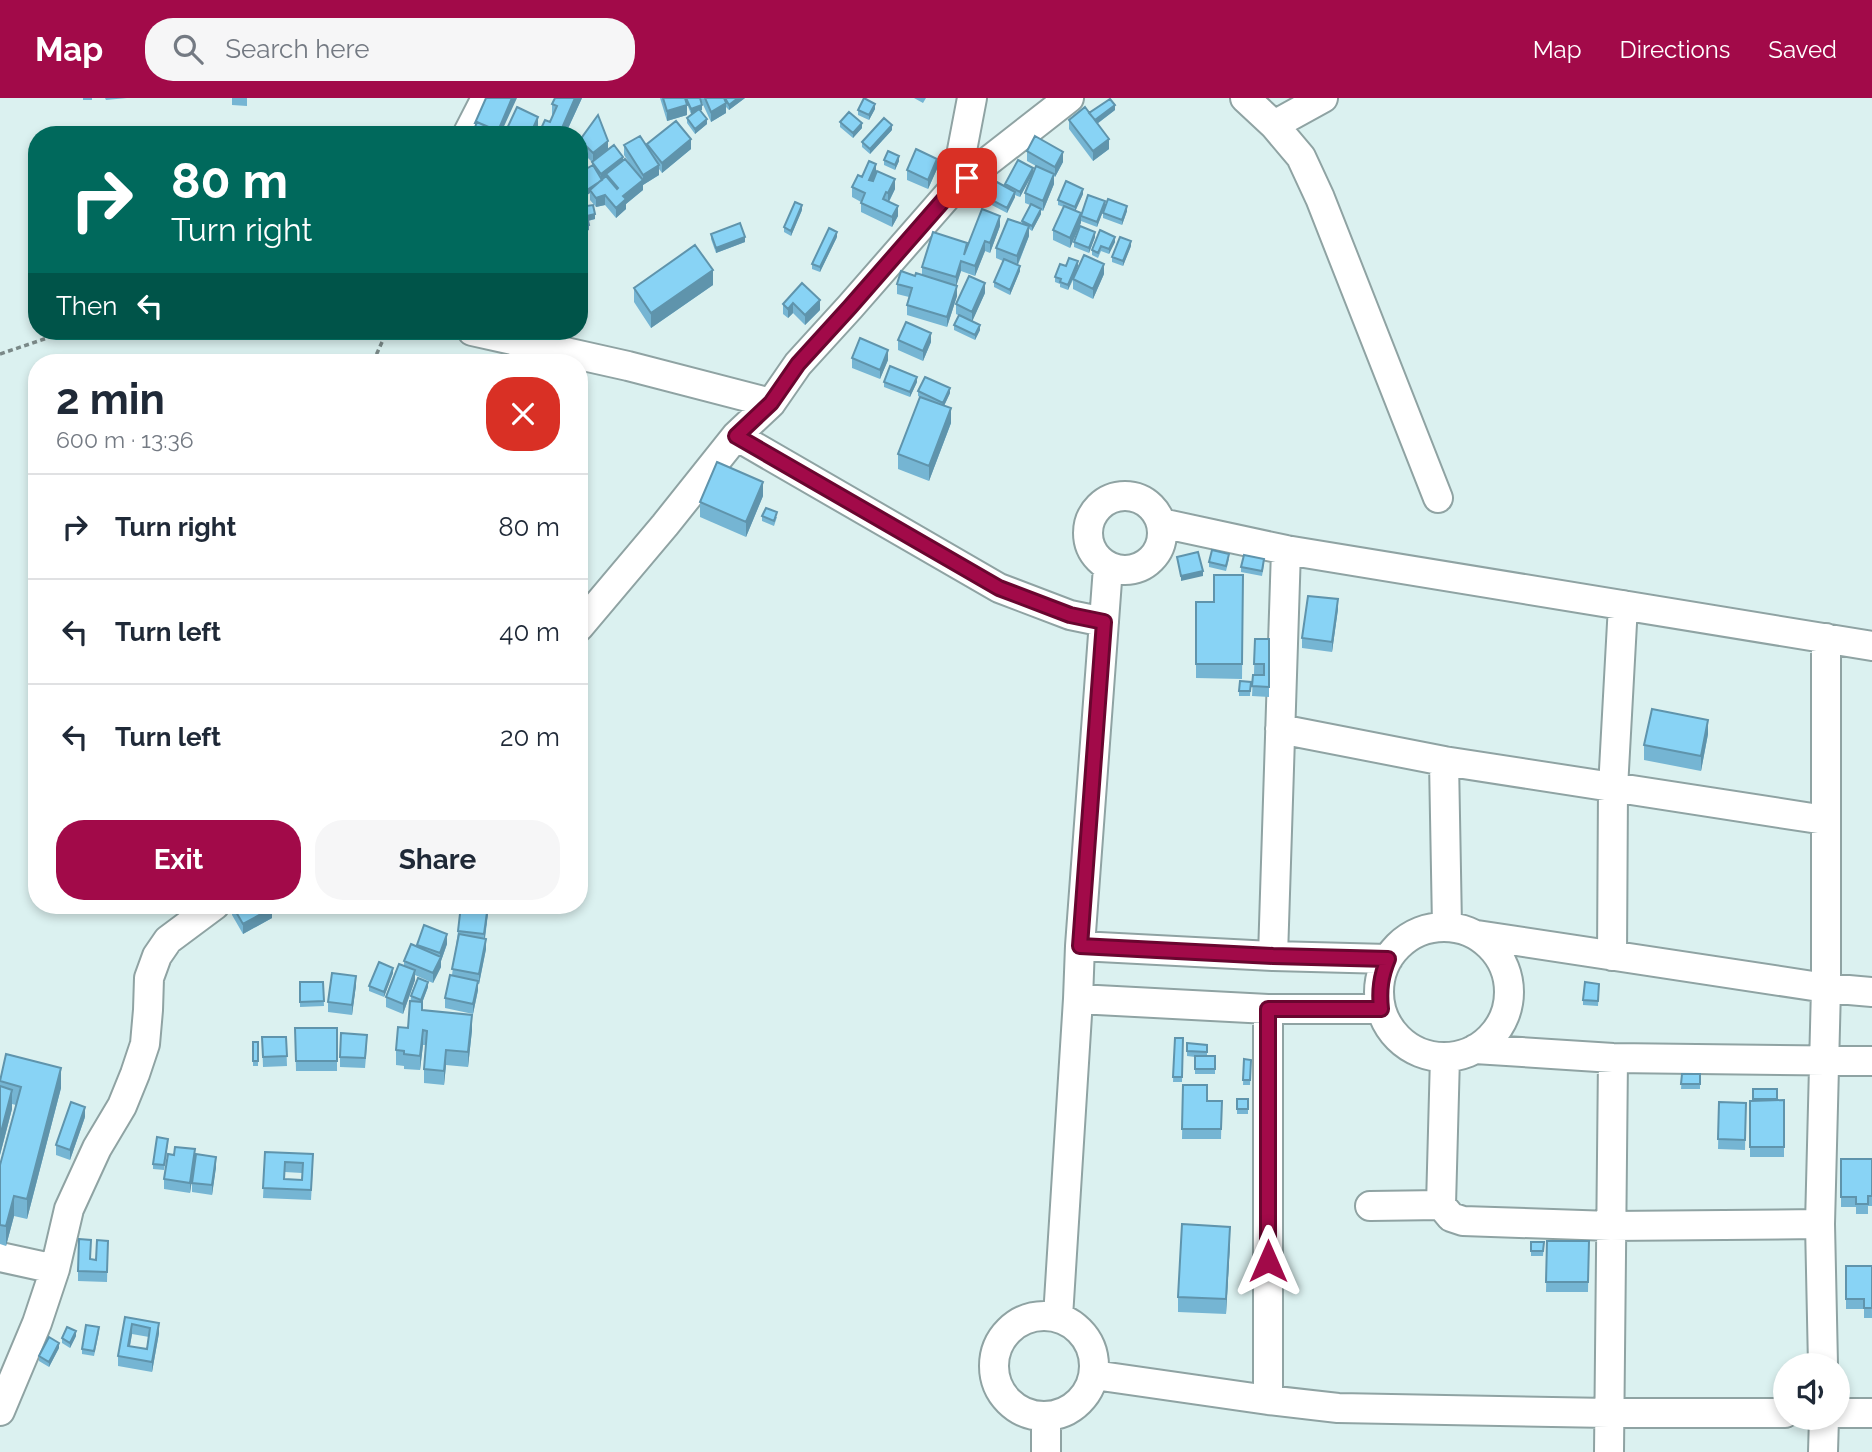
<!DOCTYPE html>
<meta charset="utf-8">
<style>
:root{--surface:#fff;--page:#f6f6f7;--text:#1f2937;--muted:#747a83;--line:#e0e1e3;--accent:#a20a49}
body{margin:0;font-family:Raleway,sans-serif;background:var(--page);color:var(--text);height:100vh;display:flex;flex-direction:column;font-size:26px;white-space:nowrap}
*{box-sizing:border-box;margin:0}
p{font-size:23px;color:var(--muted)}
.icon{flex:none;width:38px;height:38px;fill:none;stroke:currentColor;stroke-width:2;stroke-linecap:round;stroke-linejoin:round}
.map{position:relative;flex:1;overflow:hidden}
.details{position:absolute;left:28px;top:256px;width:560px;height:560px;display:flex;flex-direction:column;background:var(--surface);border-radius:28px;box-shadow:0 4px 10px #0003}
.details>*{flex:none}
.hud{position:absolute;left:28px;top:28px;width:560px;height:214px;border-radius:28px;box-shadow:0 4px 10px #0003;background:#00695c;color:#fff;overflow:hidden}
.buttons{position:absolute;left:1773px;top:1255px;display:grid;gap:14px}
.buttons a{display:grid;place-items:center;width:77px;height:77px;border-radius:50%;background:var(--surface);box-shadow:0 4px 10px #0003;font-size:35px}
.pin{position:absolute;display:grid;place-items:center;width:60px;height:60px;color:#fff;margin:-30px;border-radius:14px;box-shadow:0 4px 10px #0006}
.me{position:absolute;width:77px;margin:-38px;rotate:0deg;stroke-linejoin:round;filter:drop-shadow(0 0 5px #0008)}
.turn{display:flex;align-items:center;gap:24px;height:147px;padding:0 28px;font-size:32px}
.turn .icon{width:91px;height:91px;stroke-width:2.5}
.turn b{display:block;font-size:49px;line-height:60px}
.then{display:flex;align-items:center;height:66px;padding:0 28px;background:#0003;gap:14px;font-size:26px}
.round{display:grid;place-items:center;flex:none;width:74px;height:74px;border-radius:28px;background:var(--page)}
.headline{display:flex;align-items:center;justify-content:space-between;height:119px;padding:0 28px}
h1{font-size:42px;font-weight:700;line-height:52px}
.button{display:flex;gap:14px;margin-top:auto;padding:14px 28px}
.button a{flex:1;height:80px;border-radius:28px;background:var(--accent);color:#fff;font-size:28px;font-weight:700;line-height:80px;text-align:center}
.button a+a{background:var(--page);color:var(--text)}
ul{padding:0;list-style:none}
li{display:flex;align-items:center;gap:21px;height:105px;padding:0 28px;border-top:2px solid var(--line)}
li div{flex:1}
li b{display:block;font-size:26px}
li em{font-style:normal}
header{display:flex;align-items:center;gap:42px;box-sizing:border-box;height:98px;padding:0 35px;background:var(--accent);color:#fff}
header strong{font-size:33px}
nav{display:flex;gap:38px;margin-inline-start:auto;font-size:24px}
.search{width:490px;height:63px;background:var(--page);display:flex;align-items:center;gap:18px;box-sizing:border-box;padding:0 24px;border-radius:28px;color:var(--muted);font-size:26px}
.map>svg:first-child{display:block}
</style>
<header>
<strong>Map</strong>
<div class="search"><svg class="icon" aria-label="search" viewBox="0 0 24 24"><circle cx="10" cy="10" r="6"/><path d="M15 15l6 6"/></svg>Search here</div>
<nav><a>Map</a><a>Directions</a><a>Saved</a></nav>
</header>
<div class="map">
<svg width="1872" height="1354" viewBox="0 0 1872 1354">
<rect width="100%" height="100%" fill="#dbf1f0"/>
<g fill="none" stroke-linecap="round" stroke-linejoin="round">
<!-- minor casing -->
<g stroke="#8fa3a3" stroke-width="32">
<path id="minor" d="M1245 0 1274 27 1301 59 1320 100 1438 400
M1274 27 1323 0
M467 37 486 0
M955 89 972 0
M472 233 628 268 771 305
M736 338 999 490 1070 517 1104 524
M1088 435a37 37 0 1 1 74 0a37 37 0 1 1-74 0Z
M1161 425 1286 452 1872 548
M579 529 665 427 736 338 771 305 798 266 850 209 955 89 1069 0
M1280 631 1444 663 1825 722
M1444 663 1447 828
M1379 894a65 65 0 1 1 130 0a65 65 0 1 1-130 0Z
M1477 837 1826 890 1872 894
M1080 848 1273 858 1388 861
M1273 858 1286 452
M1612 858 1613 690 1623 507
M1078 901 1268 911H1381
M1268 911V1302
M1475 951 1613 960 1872 963
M1445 959 1441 1107 1451 1119 1463 1123 1611 1128 1820 1126
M1370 1108 1441 1107
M0 1159 55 1171
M994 1268a50 50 0 1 1 100 0a50 50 0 1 1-100 0Z
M1058 1219 1078 901 1080 848 1108 469
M1823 1267 1820 1126 1826 890V540
M1094 1277 1268 1302 1338 1310 1609 1315H1785
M0 1313 37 1225 55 1171 69 1111 97 1050 122 1008 135 976 145 946 148 912 149 880 157 858 168 842 215 807
M1838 1315H1872
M1046 1354V1319
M1609 1354 1613 960
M1823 1354 1824 1320"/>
</g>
<!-- path -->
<path stroke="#7a8988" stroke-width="3.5" stroke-dasharray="5 3.5" stroke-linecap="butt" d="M0 256 68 233
M373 264 387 233"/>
<!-- minor -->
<use href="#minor" stroke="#fff" stroke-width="28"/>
</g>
<!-- wall -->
<path fill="#75b5d3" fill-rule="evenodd" d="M83 0H92V2H83Z
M105 0H127L106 2Z
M232 0H247V8L232 7Z
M555 0H582L565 37H538L550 24 552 19V6Z
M660 0H700L702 12H700L707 26 695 36 687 25V20L694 15 691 16 687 6V17L667 23Z
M700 0H745L729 12 726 9V15L711 24Z
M914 0H926L923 5Z
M875 11 869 22 858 17V12Z
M1115 12 1097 26 1109 51 1093 63 1069 31V22L1089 15Z
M840 24 862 30 853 40 840 29Z
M892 32 870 56 862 49V44Z
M580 42 608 51 632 69 624 57V47L647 48V46L691 51 662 75 659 71V77L643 87V86V92L626 106V111L616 120 605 107 596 109 590 102V95L587 97V101L583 108 595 121 588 123 589 132 579 135V99L582 96 579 91V59L585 67 581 74 592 68V64L580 52Z
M1027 53 1063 64 1055 79 1054 78V86L1043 113 1041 112V116L1032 133 1029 131V138L1018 167 1020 173 1010 197 994 189V184L1003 163 996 160V150L1022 126V123L1030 107 1025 105V95L1036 68 1027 63Z
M884 62 899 63 895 72 884 67Z
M937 71 928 91 907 82V72Z
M1033 75 1020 99 1015 97V99L1007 115 986 104V99L1005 88V86Z
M876 76 895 91 889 104 898 118 892 129 861 114V104L852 99V89L862 79Z
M1083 96 1075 113 1081 115 1105 108 1097 129 1081 123 1070 150 1053 142V132L1064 109 1058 107V102Z
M802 112 791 138 784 134V129Z
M1127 113 1122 127 1103 120V115Z
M1000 128 990 155 985 153 975 178 961 173 956 188 957 198 947 229 907 217V207L909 199 897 196V186L915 178 922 177V169L967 150Z
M1100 132 1115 144 1109 156 1101 153 1098 160 1092 157V152Z
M711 136 745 144 716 155 711 141Z
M837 139 820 174 812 171V166Z
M1095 139 1089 155 1074 149V144Z
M1131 148 1123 168 1112 164V159Z
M1066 168H1078L1073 181 1104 176 1093 201 1073 191V182L1068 192 1060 189V186L1055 184V179Z
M713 187 651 230 634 204V190Z
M985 195 972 223 980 232 975 242 954 232V227L962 219 956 216V206Z
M820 202V212L805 227 793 215 788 220 783 216V206Z
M898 242 931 244 923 263 898 252Z
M852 260 888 262 880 281 852 270Z
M884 284H917L910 299 884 289Z
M918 293 950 295 944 308 951 325 929 383 898 371V356L920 299 918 298Z
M763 398 746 439 700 419V404Z
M762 418 777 419 774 428 762 423Z
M1229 461 1226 473 1209 469V464Z
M1264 466 1262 478 1241 474V469Z
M1243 477 1242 581 1196 580V504H1214Z
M1338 511 1332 554 1302 550V540Z
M1255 541H1269V599L1252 598 1253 577H1264V576H1254Z
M1251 584 1250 598H1239V593Z
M1708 636 1701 673 1644 662V647Z
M232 807 272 820 243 836 232 817Z
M489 807 485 841 486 851 479 886H478V892L473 916 445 910V900L452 877 458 833Z
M447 846 441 863V869L433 885 415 877V882L403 916 386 909V899L404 868V863L417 848V847Z
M393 875 384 899 369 893V888Z
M300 884H323L324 908 300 909Z
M1599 886 1598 908 1583 907V902Z
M356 887 352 917 328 914V904Z
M428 889 422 905V912L472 932 468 969 446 967 444 987 424 985V971L426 947H423L420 972 404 971V968L396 967V952L408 930 411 898Z
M295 930H337V973H296Z
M262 939H286L287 968 263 969Z
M1175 940H1183L1182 984H1173Z
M253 944H258V968H253Z
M1187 945 1207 947V958H1215V976H1195V959L1187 958Z
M367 947 365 970 340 969V959Z
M1244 961 1251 962 1250 987H1243Z
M1682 976H1700V991H1681Z
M0 980 61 990 27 1121 14 1118 6 1148 0 1146V1067L16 1007 12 1006V1011L0 1057Z
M1183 987 1207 1003H1222L1221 1041H1182Z
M1753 991H1777V1002H1784V1059H1750V1003H1753Z
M1237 1001H1248V1016H1237Z
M1719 1004 1746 1005 1745 1052 1718 1051Z
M85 1019 70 1062 56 1057V1047Z
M168 1046 164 1072 153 1071V1066Z
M265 1054 313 1066 311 1102 263 1100ZM285 1074 302 1075V1082L285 1081Z
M174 1057 195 1061 190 1095 164 1091V1081Z
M1841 1061H1872V1108H1868V1116H1856V1109H1841Z
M216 1069 212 1097 192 1094V1085Z
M108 1143 107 1184 78 1183V1173L90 1161 96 1162Z
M1547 1143H1589L1588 1194H1546Z
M1230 1144 1226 1216 1178 1214V1199Z
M1531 1144H1544L1543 1158H1531Z
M1846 1168H1872V1220H1864V1211H1846Z
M125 1219 159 1225V1235L152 1274 118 1268V1258ZM132 1236 149 1239 147 1251 130 1248Z
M99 1234 94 1258 82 1256V1251Z
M76 1238 70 1250 62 1245V1240Z
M59 1250 49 1269 39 1263V1258Z"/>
<!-- shaded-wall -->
<path fill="#5f94ac" d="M512 0H517L500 37H497V34Z
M575 0H582L565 37H559Z
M738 0H745L729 12V7Z
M726 5V15L711 24V14Z
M875 6V11L869 22V17Z
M687 7V17L667 23V13Z
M702 7V12L691 16V11Z
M1115 7V12L1094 28V23Z
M538 19V33L537 37H530Z
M707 21V26L695 36V31Z
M862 25V30L853 40V35Z
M892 27V32L870 56V51Z
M691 41V51L662 75V65Z
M1109 41V51L1093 63V53Z
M608 43V53L593 65V55Z
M1063 54V64L1055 79V69Z
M899 58V63L895 72V67Z
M623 59V64L601 81V76Z
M937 61V71L928 91V82Z
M585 62V67L579 78V73Z
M876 66V76L869 92V82Z
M659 67V77L643 87V77Z
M1033 70V75L1020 99V94Z
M1054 76V86L1043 113V103Z
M895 81V91L888 105V95Z
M643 82V92L626 106V111L616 120V110L623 98Z
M602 83 590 92V95L587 97V101L582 111 584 94Z
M1083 91V96L1075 114V109Z
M1015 94V99L1007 115V110Z
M605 97V107L596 109V100Z
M1105 103V108L1097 129V124Z
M802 107V112L791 138V133Z
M898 108V118L892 129V119Z
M1127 108V113L1122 127V122Z
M1041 111V116L1032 133V128Z
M1081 115V125L1070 150V140Z
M595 116V121L587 123V118Z
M1000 118V128L990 155V145Z
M589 127V132L579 135V130Z
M1029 128V138L1017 168V158Z
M837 134V139L820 174V169Z
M1095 134V139L1089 155V150Z
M745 139V144L716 155V150Z
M1115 139V144L1109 156V151Z
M985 143V153L975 178V168Z
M1131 143V148L1123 168V163Z
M961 163V173L956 189V179Z
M1078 163V168L1068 192V187Z
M1104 166V176L1093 201V191Z
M1020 168V173L1010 197V192Z
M713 172V187L651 230V215Z
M985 185V195L972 224V214Z
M957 188V198L947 229V219Z
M820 202V212L805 227V217Z
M793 205V215L788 220V211Z
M980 227V232L975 242V237Z
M931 235V244L923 263V253Z
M888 252V262L880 281V272Z
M917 279V284L910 299V294Z
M950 290V295L943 310V305Z
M951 310V325L929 383V368Z
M763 384V398L746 439V424Z
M1203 473V478L1181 483V478Z
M1338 501V511L1332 554V544Z
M1708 622V636L1701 673V658Z
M488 807H489L484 846V836Z
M272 810V820L243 836V826Z
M447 836V846L441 863V869L433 885V875L440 860V855Z
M486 841V851L479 886V876Z
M393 870V875L384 899V894Z
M415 872V882L403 916V906Z
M356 878V887L352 917V907Z
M478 883V892L473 916V906Z
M428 884V889L422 905V919L421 902Z
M472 917V932L468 969V954Z
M423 932V947L420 972V958Z
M446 952V967L444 987V973Z
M61 970V990L27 1121V1101Z
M12 992V1011L0 1057V1038Z
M85 1009V1019L70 1062V1052Z
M195 1051V1061L190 1095V1085Z
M216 1059V1069L212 1097V1087Z
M14 1098V1118L6 1148V1128Z
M1230 1129V1144L1226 1216V1201Z
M159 1225V1235L152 1274V1264Z
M132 1226V1236L128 1258V1248Z
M76 1233V1238L70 1250V1245Z
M59 1245V1250L49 1269V1264Z"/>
<!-- building -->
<path fill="#88d3f5" stroke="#5f94ac" stroke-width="2" fill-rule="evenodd" d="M486 0H512L498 33 477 24V25H475Z
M555 0H575L559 37H538L545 22 550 24 557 8 552 6Z
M663 0H685L687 7 667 13Z
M686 0H700L702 7 691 11Z
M705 0H724L726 5 711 14Z
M725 0H738L729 7Z
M864 0 875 6 869 17 858 12Z
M1110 1 1115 7 1095 22 1089 15Z
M517 9 538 19 530 37H504Z
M1085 9 1109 41 1093 53 1069 22Z
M699 11 707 21 695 31 687 20Z
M849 14 862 25 853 35 840 24Z
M598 17 608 43 593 55 580 42Z
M884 20 892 27 870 51 862 44Z
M676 23 691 41 662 65 647 46Z
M477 24 499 34 497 37H472Z
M640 38 659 67 643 77 624 47Z
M1035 38 1063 54 1055 69 1027 53Z
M614 47 623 59 601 76 592 64Z
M916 51 937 61 928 82 907 72Z
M888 53 899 58 895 67 884 62Z
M579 59 585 62 579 73Z
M625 61 643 82 623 98 626 101 616 110 605 97 596 100 590 92 606 78 617 91 618 90 606 76Z
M1018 62 1033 70 1020 94 1005 86Z
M869 63 876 66 869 82 873 83 877 73 895 81 888 95 886 94 883 101 898 108 892 119 861 105 865 95 852 89 858 77 862 79Z
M593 67 602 82 584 94 579 86V75Z
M1036 68 1054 76 1043 103 1025 95Z
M995 83 1015 94 1007 110 986 99Z
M1066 83 1083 91 1075 109 1058 102Z
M581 96H587L582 106H579V99Z
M1088 97 1105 103 1097 124 1081 118Z
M1108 101 1127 108 1122 122 1103 115Z
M795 104 802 107 791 133 784 129Z
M1031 106 1041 111 1032 128 1022 123Z
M593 107 595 116 587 118 589 127 579 130V109Z
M1064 108 1081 115 1070 140 1053 132Z
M982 111 1000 118 990 145 985 143 975 168 961 163 956 179 922 169 933 134 967 145 964 157Z
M1008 121 1029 128 1017 158 996 150Z
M740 125 745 139 716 150 711 136Z
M1080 128 1095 134 1089 150 1074 144Z
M829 130 837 134 820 169 812 166Z
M1100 132 1115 139 1109 151 1101 148 1098 155 1092 152Z
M1120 139 1131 143 1123 163 1112 159Z
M695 147 713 172 651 215 634 190Z
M1084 157 1104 166 1093 191 1073 181Z
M1069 160 1078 163 1068 187 1060 184 1061 181 1055 179 1060 166 1066 168Z
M1004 161 1020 168 1010 192 994 184Z
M901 173 915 178 916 175 957 188 947 219 907 207 912 190 897 186Z
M969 178 985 185 972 214 956 206Z
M802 185 820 202 805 217 793 205 788 211 783 206Z
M959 217 980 227 975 237 954 227Z
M906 224 931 235 923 253 898 242Z
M860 240 888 252 880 272 852 260Z
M890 268 917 279 910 294 884 284Z
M925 279 950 290 943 305 918 293Z
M920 299 951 310 929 368 898 356Z
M717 364 763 384 746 424 700 404Z
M766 410 777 414 774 423 762 418Z
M1212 452 1229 456 1226 468 1209 464Z
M1198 454 1203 473 1181 478 1177 459Z
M1244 457 1264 461 1262 473 1241 469Z
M1214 477H1243L1242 566H1196V504H1214Z
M1308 498 1338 501 1332 544 1302 540Z
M1255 541H1269V589L1252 588 1253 577H1264V566H1254Z
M1240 583 1251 584 1250 593H1239Z
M1652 611 1708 622 1701 658 1644 647Z
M232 807H270L272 810 243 826Z
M461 807H488L484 836 458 833Z
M424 827 447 836 440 855 417 847Z
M459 836 486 841 479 876 452 871Z
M411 846 441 859 433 875 404 863Z
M379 864 393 870 384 894 369 888Z
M399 866 415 872 403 906 386 899Z
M332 875 356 878 352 907 328 904Z
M450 877 478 883 473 906 445 900Z
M418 880 428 884 421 902 411 898Z
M300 884H323L324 903 300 904Z
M1585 884 1599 886 1598 903 1583 902Z
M410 903 422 904V912L472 917 468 954 446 952 444 973 424 971 427 933 423 932 420 958 404 956V953L396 952 398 929 408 930Z
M295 930H337V963H296Z
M341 935 367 937 365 960 340 959Z
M262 939H286L287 958 263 959Z
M1175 940H1183L1182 979H1173Z
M253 944H258V963H253Z
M1187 945 1207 947V954L1187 953Z
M6 956 61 970 27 1101 14 1098 6 1128 0 1127V1067L21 989 0 983Z
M1195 958H1215V971H1195Z
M1244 961 1251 962 1250 982H1243Z
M1682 976H1700V986H1681Z
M1183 987H1207V1003H1222L1221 1031H1182Z
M0 988 12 992 0 1038Z
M1753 991H1777V1001H1753Z
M1237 1001H1248V1011H1237Z
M1784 1002V1049H1750V1003Z
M71 1004 85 1009 70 1052 56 1047Z
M1719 1004 1746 1005 1745 1042 1718 1041Z
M157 1039 168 1041 164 1067 153 1066Z
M175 1049 195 1051 190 1085 164 1081 168 1056 174 1057Z
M265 1054 313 1056 311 1092 263 1090ZM285 1064 303 1065 302 1082 284 1081Z
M196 1056 216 1059 212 1087 192 1085Z
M1841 1061H1872V1098H1868V1106H1856V1099H1841Z
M1182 1126 1230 1129 1226 1201 1178 1199Z
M79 1141 91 1142 90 1161 96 1162 97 1142 108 1143 107 1174 78 1173Z
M1547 1143H1589L1588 1184H1546Z
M1531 1144H1544L1543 1153H1531Z
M1846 1168H1872V1210H1864V1201H1846Z
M125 1219 159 1225 152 1264 118 1258ZM132 1226 150 1230 147 1251 128 1248Z
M86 1227 99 1229 94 1253 82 1251Z
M67 1229 76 1233 70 1245 62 1240Z
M49 1239 59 1245 49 1264 39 1258Z"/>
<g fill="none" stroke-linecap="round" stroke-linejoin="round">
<!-- route casing -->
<g stroke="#69062f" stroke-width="18">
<path id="route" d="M967 80 955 89 850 209 798 266 771 305 736 338 999 490 1070 517 1104 524 1080 848 1273 858 1388 861C1381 878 1379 892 1381 911H1268V1163"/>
</g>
<!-- route -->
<use href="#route" stroke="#a20a49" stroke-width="12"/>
</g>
</svg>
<div class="buttons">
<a><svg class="icon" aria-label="sound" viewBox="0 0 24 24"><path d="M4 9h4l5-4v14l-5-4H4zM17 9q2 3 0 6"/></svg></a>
</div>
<div class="pin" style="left:967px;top:80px;background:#d93025"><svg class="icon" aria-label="arrive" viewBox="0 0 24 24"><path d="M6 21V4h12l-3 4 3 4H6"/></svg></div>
<svg class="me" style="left:1268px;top:1163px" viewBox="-20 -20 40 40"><path d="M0-17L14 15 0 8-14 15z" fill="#a20a49" stroke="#fff" stroke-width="4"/></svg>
<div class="hud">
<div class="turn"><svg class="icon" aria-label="right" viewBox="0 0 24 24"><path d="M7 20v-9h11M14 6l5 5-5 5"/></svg><div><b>80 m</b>Turn right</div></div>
<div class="then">Then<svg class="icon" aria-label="left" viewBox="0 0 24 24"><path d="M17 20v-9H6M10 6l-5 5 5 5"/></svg></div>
</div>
<section class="details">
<div class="headline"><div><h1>2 min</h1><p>600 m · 13:36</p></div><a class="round" style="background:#d93025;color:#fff"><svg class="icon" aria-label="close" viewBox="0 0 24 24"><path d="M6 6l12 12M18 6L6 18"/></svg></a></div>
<ul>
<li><svg class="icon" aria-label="right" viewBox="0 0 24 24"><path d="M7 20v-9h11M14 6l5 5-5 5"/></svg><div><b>Turn right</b></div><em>80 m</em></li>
<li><svg class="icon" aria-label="left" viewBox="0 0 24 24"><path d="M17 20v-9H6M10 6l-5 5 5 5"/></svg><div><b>Turn left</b></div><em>40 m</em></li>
<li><svg class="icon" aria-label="left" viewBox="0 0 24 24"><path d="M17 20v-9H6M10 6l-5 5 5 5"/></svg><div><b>Turn left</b></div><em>20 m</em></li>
</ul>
<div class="button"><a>Exit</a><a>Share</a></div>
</section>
</div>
